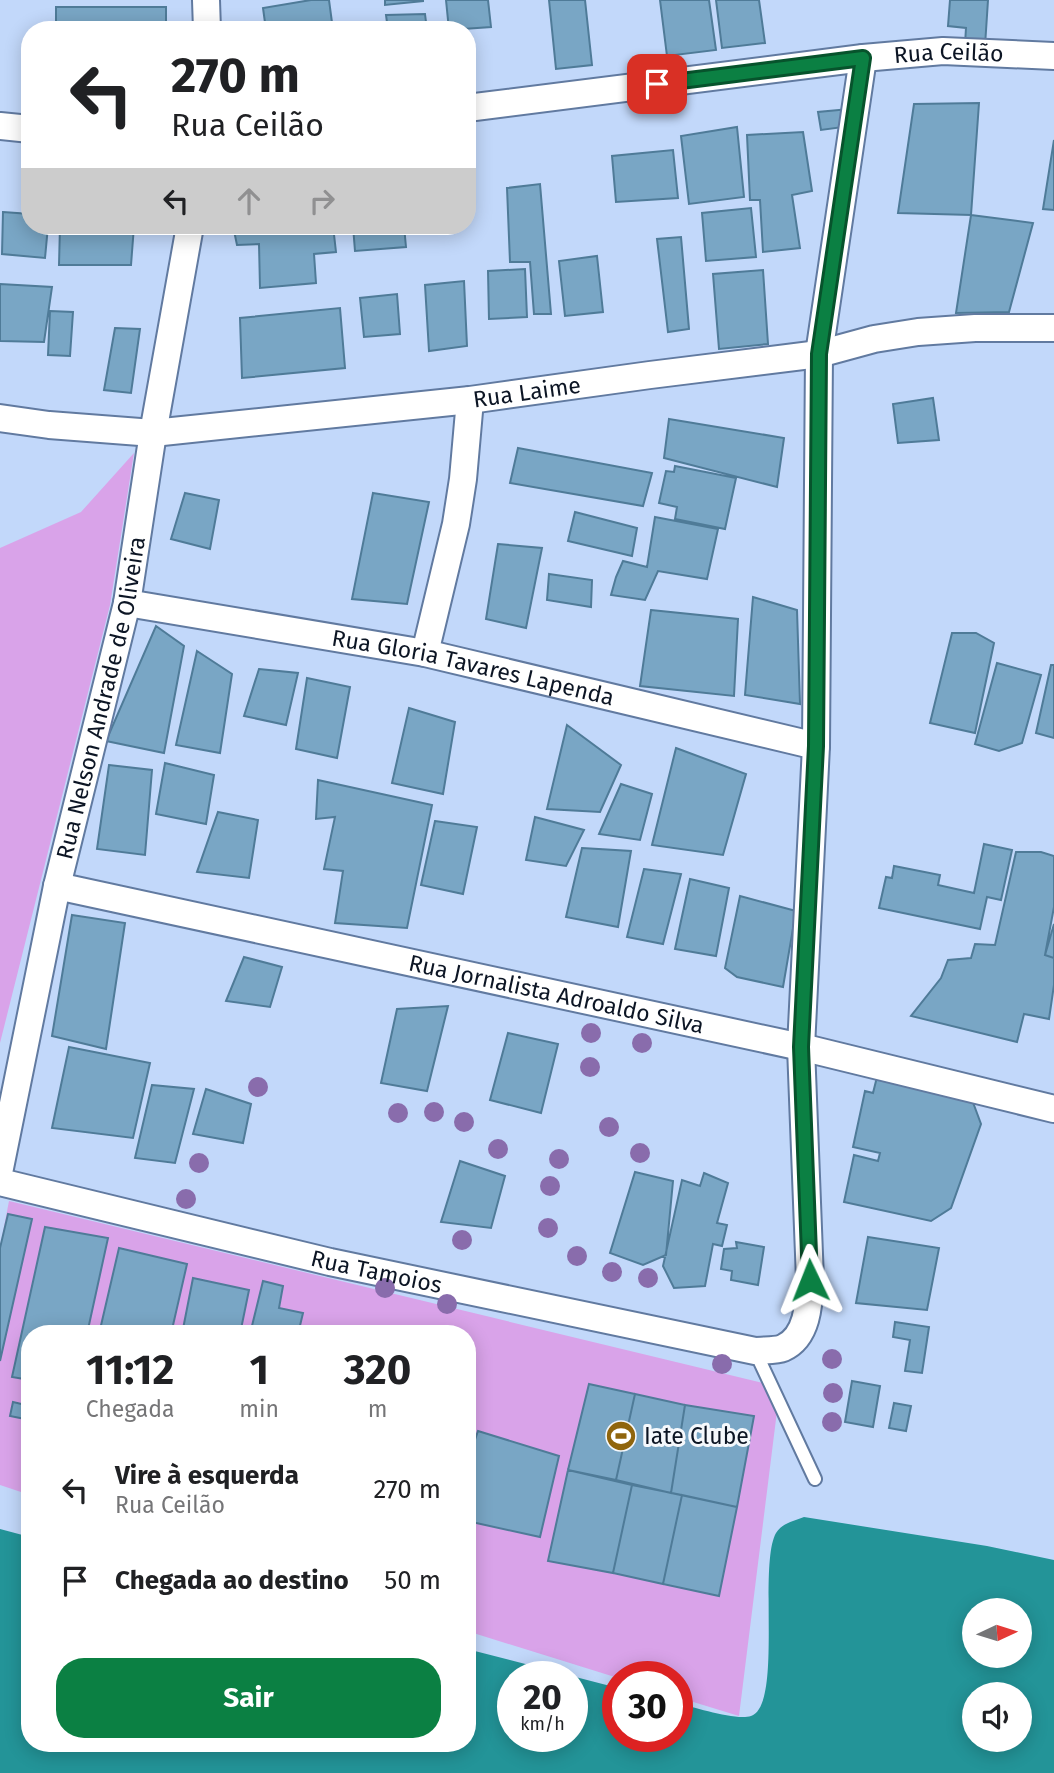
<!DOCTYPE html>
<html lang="pt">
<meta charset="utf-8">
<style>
:root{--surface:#fff;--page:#f6f6f6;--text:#202124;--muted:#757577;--accent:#0b8043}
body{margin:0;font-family:"Fira Sans",sans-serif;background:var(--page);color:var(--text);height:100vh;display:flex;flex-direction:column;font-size:26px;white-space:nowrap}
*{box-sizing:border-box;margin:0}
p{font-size:23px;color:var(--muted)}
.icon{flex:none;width:38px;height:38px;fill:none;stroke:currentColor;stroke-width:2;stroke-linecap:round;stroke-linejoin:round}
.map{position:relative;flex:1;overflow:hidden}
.drawer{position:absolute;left:21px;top:1325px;width:455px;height:427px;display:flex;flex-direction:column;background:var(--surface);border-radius:28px;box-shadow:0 4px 18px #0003}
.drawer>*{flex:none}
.hud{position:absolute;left:21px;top:21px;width:455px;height:214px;border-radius:28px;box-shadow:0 4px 18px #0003;background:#fff;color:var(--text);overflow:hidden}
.needle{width:46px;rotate:86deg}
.tools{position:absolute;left:962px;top:1598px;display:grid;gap:14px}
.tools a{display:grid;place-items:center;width:70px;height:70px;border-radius:50%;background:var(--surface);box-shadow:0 4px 18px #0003;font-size:35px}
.speed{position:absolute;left:497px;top:1661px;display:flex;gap:14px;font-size:35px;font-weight:700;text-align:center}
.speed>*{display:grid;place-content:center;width:91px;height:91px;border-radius:50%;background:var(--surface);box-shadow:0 4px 18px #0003;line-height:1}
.speed small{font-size:18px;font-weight:400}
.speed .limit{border:10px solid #d22;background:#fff;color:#111}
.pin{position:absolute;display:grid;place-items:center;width:60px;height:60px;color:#fff;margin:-30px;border-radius:14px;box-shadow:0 4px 10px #0006}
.me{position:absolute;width:77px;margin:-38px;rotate:358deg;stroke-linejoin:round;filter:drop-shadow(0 0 5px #0008)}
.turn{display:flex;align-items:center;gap:24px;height:147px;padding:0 35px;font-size:32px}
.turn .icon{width:91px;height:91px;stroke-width:2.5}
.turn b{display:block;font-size:49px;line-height:60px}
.lanes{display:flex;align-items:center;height:66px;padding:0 35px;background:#0003;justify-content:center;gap:35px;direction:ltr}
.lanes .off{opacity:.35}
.eta{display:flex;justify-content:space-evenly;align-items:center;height:119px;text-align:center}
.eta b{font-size:42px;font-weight:700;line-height:49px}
.button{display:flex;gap:14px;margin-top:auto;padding:14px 35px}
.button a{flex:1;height:80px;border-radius:28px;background:var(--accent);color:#fff;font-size:28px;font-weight:700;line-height:80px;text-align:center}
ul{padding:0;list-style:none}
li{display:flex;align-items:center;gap:21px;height:91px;padding:0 35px}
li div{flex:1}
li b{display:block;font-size:26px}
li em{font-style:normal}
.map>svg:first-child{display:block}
</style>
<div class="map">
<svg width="1054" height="1773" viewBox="0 0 1054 1773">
<rect width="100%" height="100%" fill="#c2d8fa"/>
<!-- green -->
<path fill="#d9a3e9" d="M134 453 110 605 0 1043V548L81 512Z
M9 1201 780 1387 739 1716 677 1697V1676L618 1678 467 1631V1334H30V1495L0 1485V1247Z"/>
<!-- water -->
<path fill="#239498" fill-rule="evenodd" d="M804 1517 987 1546 1054 1560V1773H0V1529L30 1537V1743H467V1649L618 1688V1736H677V1703C694 1707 736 1721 751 1716 783 1705 758 1565 776 1533 782 1523 794 1521 804 1517ZM975 1610H1020V1656H975ZM513 1676H572V1736H513ZM975 1694H1020V1740H975Z"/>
<!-- building -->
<path fill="#79a6c5" stroke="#4f7b98" stroke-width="2" d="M311 0H329L333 30H266L263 8Z
M385 0H423V1L385 5Z
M446 0H488L491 27 449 30Z
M549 0H585L592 65 556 69Z
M660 0H709L716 50 667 56Z
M716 0H759L765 43 722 48Z
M950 0H988L985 46 965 44 966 28 948 26Z
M56 7H166V30H56Z
M425 14 427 30H388L386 15Z
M979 103 971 215 898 213 914 104Z
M849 109 851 126 821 130 818 112Z
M737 127 744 197 689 204 681 136Z
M803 132 812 191 792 195 800 248 763 252 760 200H750L747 135Z
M1054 140V210L1043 209Z
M673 150 678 198 616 202 612 156Z
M540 184 551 314H534L530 262H510L507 188Z
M751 208 756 257 706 261 702 213Z
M3 212 30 214V226H48L45 258 2 254Z
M971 215 1033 223 1009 312 956 313Z
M60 226H134L131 265H59Z
M233 226H333L336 252 314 254 316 283 260 288 259 244 237 245Z
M353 226H404L406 247 355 251Z
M681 237 689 329 668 332 657 239Z
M597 256 603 312 565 316 559 261Z
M525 269 527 317 489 319 488 271Z
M763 270 768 344 719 349 713 274Z
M464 281 467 346 429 351 425 285Z
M0 284 52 287 44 342 0 341Z
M397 294 400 334 364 337 360 298Z
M340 308 345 368 242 378 240 318Z
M50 311 73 312 70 356 48 355Z
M115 328 140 329 131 393 104 390Z
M933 398 939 440 898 443 893 404Z
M669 419 784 438 777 487 664 458Z
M518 448 652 473 643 506 510 483Z
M675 466 736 478 725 529 675 519 677 507 659 503 666 471 674 472Z
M185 493 219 500 210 549 171 539Z
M373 493 429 502 407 604 352 599Z
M575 512 637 528 632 556 568 541Z
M655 517 718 529 707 579 658 571 645 600 611 595 616 577 623 561 647 567Z
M498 544 542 548 526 628 486 619Z
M549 574 592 580 591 607 547 600Z
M753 597 797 610 800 704 745 695Z
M651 610 738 619 734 696 640 686Z
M156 626 184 646 164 753 106 741Z
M952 633H976L994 643 975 733 930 723Z
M197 651 232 674 220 753 176 745Z
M997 663 1041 675 1022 743 999 751 975 744Z
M1051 665H1054V738L1036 733Z
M259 669 298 673 286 725 244 716Z
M307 678 350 687 337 758 296 749Z
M409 708 455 722 443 794 392 783Z
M567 725 621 765 600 812 547 809Z
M676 748 746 774 723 855 652 845Z
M165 763 214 775 206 824 156 814Z
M109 765 152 770 145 855 97 849Z
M318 780 432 805 407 928 335 923 343 871 324 869 335 817 316 819Z
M621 784 652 794 640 840 599 834Z
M218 812 258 820 249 878 197 872Z
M535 817 584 830 566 866 526 860Z
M435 821 477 827 463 894 421 885Z
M984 844 1012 850 1001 900 987 897 980 929 879 908 886 877 892 878 894 866 940 875 938 885 974 893Z
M582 848 631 851 618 927 566 917Z
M1016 852H1041L1054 856V907L1045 955 1054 958V985L1049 1019 1024 1014 1017 1042 911 1016 941 978 948 960 971 958 975 944 995 945Z
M644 869 681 874 663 944 627 937Z
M690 879 729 888 716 956 675 949Z
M740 896 796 911 783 987 737 977 725 968Z
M72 915 125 923 106 1049 52 1036Z
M1054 924V958L1045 955Z
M244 957 282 967 270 1007 226 1001Z
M448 1006 427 1091 381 1083 397 1009Z
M508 1033 558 1044 541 1113 490 1100Z
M69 1047 150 1063 133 1138 52 1128Z
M877 1077 971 1097 981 1124 951 1208 931 1221 844 1202 854 1155 878 1161 880 1153 853 1147 865 1091 873 1093Z
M152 1085 194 1089 175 1163 135 1158Z
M206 1089 251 1104 243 1143 193 1134Z
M460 1161 505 1176 491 1228 441 1222Z
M635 1172 673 1181 666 1255 643 1265 610 1253Z
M704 1173 728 1183 717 1223 727 1225 722 1246 713 1244 705 1286 674 1288 663 1266 682 1180 700 1186Z
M8 1214 32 1219 0 1361V1248Z
M45 1227 108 1238 87 1334H30V1380L12 1377Z
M868 1237 939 1248 927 1310 856 1303Z
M736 1242 764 1247 758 1285 731 1280 732 1271 721 1269 724 1249 737 1248Z
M119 1248 187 1264 171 1334H99Z
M193 1278 249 1290 240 1334H182Z
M263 1281 283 1286 279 1308 303 1313 298 1334H250Z
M895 1322 929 1327 922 1373 905 1371 910 1340 893 1337Z
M852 1381 880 1386 873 1427 845 1422Z
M589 1384 635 1394 616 1480 568 1470Z
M635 1394 685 1405 671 1493 616 1480Z
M13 1402 30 1406V1420L10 1416Z
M894 1403 911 1406 906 1431 889 1428Z
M685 1405 754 1416 737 1507 671 1493Z
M478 1431 559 1456 540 1537 467 1521V1463Z
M568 1470 632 1485 613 1573 548 1561Z
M632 1485 682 1495 663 1584 613 1573Z
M682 1495 737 1507 719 1596 663 1584Z"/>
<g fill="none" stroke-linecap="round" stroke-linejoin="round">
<!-- lane casing -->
<g stroke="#617aa0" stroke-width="16">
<path id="lane" d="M755 1351 815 1479"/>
</g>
<!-- street casing -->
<g stroke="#617aa0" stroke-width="30">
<g id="street">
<path d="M206 0 207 30"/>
<path id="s1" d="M467 108 863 58 943 51 1054 56"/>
<path d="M0 126 30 129"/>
<path id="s2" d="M0 418 49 425 153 433 470 400 650 375 819 354 874 339 918 332 975 328H1054"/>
<path id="s3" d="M127 603 425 653 816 746"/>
<path d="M425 653 456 524 463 479 470 400"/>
<path id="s4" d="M57 886 801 1047 1054 1109"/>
<path id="s5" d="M0 1168 57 886 127 603 153 433 190 226"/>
<path id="s6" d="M0 1182 330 1262 755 1351C763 1350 776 1351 783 1348 808 1337 809 1303 810 1280L801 1047 816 746 819 354 863 58"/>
</g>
</g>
<!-- lane -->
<use href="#lane" stroke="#fff" stroke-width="12"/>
<!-- street -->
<use href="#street" stroke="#fff" stroke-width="26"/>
</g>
<!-- trees -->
<g fill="#896cac">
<circle cx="591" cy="1033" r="10"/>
<circle cx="642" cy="1043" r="10"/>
<circle cx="590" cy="1067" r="10"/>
<circle cx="258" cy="1087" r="10"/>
<circle cx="434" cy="1112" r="10"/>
<circle cx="398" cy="1113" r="10"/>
<circle cx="464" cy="1122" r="10"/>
<circle cx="609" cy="1127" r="10"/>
<circle cx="498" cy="1149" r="10"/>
<circle cx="640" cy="1153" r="10"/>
<circle cx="559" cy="1159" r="10"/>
<circle cx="199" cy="1163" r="10"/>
<circle cx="550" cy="1186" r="10"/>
<circle cx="186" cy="1199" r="10"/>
<circle cx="548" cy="1228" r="10"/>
<circle cx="462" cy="1240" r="10"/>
<circle cx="577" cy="1256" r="10"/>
<circle cx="612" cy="1272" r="10"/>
<circle cx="648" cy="1278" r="10"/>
<circle cx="385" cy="1288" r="10"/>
<circle cx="447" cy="1304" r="10"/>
<circle cx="832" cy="1359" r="10"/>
<circle cx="722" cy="1364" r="10"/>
<circle cx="833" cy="1393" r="10"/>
<circle cx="832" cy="1422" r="10"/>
</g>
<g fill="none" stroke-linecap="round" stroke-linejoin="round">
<!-- route casing -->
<g stroke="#07532c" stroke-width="18">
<path id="route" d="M657 84 863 58 819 354 816 746 801 1047 810 1280"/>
</g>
<!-- route -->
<use href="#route" stroke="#0b8043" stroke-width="12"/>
</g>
<!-- icons -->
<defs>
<g id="stadium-disc" transform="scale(1.575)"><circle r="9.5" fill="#90650d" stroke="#f5f8fc"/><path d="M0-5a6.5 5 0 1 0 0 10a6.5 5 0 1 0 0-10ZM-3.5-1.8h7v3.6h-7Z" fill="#fff"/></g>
</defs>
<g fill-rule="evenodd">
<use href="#stadium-disc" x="621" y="1436"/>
</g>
<g text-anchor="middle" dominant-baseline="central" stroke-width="6" stroke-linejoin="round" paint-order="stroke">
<!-- street labels -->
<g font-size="23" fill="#0c1524" stroke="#f5f8fc">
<text stroke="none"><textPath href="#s1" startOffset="485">Rua Ceilão</textPath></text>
<text stroke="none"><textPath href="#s2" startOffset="530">Rua Laime</textPath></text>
<text stroke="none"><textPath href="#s3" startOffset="352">Rua Gloria Tavares Lapenda</textPath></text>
<text stroke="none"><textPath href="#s5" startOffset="481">Rua Nelson Andrade de Oliveira</textPath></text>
<text stroke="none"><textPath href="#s4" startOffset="511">Rua Jornalista Adroaldo Silva</textPath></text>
<text stroke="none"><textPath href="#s6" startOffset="387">Rua Tamoios</textPath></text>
</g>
<!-- poi labels -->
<g font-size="23" fill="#0c1524" stroke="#f5f8fc" text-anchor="start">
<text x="644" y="1436">Iate Clube</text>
</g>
</g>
</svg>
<div class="tools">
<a><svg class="needle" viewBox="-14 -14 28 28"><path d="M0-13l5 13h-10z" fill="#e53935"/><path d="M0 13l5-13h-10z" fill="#757577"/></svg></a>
<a><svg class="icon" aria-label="sound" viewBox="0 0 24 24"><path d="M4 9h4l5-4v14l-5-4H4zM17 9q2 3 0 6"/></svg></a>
</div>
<div class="speed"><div>20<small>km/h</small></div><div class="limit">30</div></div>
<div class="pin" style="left:657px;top:84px;background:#d93025"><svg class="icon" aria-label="arrive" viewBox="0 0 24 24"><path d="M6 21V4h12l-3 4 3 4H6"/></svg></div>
<svg class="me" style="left:810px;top:1280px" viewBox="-20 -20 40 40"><path d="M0-17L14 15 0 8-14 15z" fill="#0b8043" stroke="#fff" stroke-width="4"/></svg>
<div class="hud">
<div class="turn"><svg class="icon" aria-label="left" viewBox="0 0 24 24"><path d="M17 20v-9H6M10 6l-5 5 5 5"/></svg><div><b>270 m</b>Rua Ceilão</div></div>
<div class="lanes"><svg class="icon" aria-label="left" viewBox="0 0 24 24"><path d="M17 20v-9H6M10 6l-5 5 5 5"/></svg><svg class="icon off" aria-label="ahead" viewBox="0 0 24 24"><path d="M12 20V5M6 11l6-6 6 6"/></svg><svg class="icon off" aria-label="right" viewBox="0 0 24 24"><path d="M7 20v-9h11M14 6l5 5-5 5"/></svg></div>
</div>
<section class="drawer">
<div class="eta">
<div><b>11:12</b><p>Chegada</p></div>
<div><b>1</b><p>min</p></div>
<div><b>320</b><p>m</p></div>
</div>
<ul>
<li><svg class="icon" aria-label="left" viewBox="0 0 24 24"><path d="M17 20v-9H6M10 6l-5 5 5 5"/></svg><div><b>Vire à esquerda</b><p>Rua Ceilão</p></div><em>270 m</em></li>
<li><svg class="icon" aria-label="arrive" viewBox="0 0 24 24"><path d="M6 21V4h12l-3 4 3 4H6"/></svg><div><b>Chegada ao destino</b></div><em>50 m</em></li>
</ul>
<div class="button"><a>Sair</a></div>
</section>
</div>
